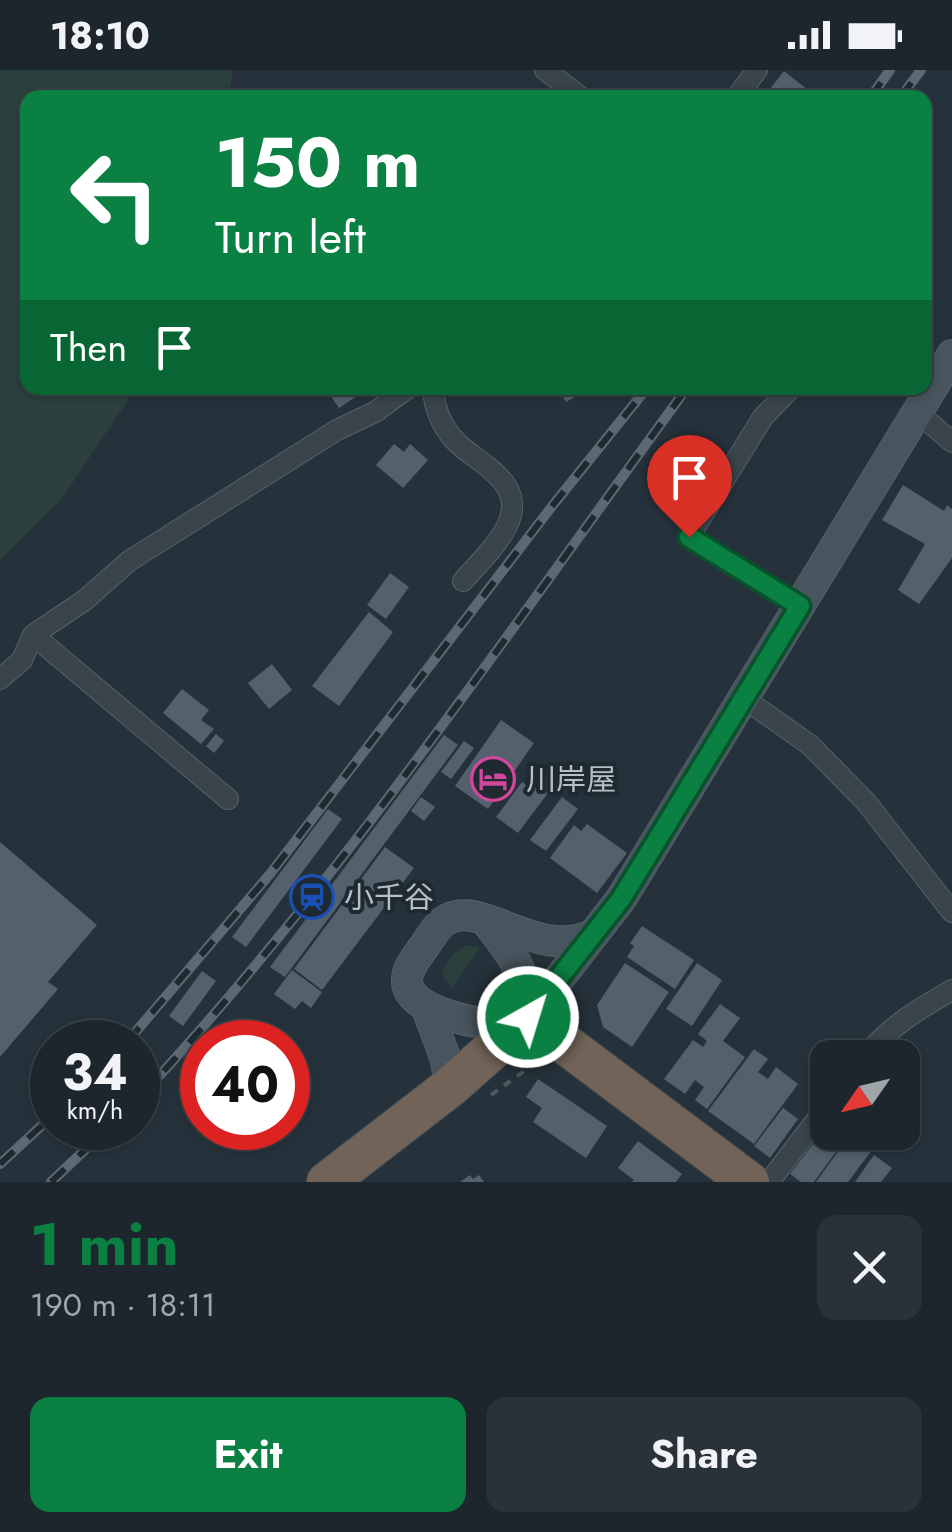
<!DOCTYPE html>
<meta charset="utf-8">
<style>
:root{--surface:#1c262c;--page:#293238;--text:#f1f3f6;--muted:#a0a5a9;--line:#3a4348;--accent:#0b8043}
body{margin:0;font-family:Jost,"Noto Sans JP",sans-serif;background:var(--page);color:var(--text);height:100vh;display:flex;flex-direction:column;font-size:38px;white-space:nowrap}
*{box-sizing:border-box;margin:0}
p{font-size:32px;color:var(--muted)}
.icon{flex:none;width:55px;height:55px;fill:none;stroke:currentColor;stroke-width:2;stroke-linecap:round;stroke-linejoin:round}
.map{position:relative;height:1112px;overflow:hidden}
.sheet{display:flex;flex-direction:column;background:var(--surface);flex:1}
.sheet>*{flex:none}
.hud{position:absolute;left:20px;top:20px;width:912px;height:305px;border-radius:20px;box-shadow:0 2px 8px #0004,0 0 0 2px var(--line);background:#0b8043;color:#fff;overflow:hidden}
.needle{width:65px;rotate:236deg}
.controls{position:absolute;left:810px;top:970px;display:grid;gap:20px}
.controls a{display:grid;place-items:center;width:110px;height:110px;border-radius:20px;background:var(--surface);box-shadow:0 2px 8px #0004,0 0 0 2px var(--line);font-size:50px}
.speed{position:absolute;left:30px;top:950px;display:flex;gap:20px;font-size:50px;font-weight:700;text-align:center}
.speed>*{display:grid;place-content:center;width:130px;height:130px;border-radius:50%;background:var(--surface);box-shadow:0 2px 8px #0004,0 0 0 2px var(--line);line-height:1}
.speed small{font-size:25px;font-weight:400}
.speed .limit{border:15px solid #d22;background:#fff;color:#111}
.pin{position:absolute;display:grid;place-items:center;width:85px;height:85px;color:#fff;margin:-102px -42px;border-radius:50% 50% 50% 0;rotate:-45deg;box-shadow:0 0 10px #0007}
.pin .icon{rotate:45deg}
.me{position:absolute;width:110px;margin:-55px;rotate:39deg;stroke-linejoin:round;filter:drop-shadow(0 0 8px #0008)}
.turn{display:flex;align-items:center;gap:35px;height:210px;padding:0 30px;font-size:45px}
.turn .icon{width:130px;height:130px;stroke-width:2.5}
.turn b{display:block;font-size:70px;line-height:85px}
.then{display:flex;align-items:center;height:95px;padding:0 30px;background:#0003;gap:20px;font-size:38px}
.round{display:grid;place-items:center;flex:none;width:105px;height:105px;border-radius:20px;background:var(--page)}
.head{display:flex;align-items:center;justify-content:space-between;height:170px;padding:0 30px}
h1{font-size:60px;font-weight:700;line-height:75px;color:var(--accent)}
.button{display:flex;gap:20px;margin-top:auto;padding:20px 30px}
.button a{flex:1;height:115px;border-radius:20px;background:var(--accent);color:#fff;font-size:40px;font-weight:700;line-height:115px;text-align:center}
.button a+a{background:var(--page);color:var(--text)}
.status{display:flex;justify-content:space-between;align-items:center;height:70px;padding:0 50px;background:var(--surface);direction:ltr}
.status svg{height:28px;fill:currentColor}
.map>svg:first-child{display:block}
</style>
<div class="status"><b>18:10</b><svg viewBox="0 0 49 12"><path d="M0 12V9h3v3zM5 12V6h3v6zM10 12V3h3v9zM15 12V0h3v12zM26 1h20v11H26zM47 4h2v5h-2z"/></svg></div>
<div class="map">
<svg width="952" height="1112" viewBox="0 0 952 1112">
<rect width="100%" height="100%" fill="#26323b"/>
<!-- green -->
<path fill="#2b403d" d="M0 0H233L229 27 28 28V318H136L61 430 0 490Z
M468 875 480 878 452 918 442 905C446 891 454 880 468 875Z"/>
<!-- building -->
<path fill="#54616c" d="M784 1 818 28H763Z
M325 318H369L339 338Z
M557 318H576L580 324 566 332Z
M394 374 404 382 410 374 428 390 403 418 376 395Z
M903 415 944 441 947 435 952 439V488L919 534 898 520 925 474 882 450Z
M390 503 409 517 386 549 367 535Z
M369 542 393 562 339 636 312 616Z
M272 594 292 620 269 639 248 613Z
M182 619 209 640 201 650 214 659 201 674 163 643Z
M501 650 534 673 488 739 455 716Z
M216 664 224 671 214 683 206 676Z
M444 665 458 675 285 907 270 897Z
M464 671 474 678 451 709 441 702Z
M539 698 557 711 518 763 496 747 522 712 526 715Z
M421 727 435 737 424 751 411 741Z
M562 727 578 739 546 781 530 770Z
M328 739 342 749 246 877 232 867Z
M587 754 627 783 597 823 550 788 574 755 581 761Z
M0 772 97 855 48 912 58 919 0 987Z
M385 777 414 798 322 920 294 899Z
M642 856 694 890 675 919 627 887 634 876 630 873Z
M625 893 669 922 632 977 603 957 597 935Z
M697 893 722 910 692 956 666 939Z
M292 900 322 922 311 938 302 931 295 939 274 924Z
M202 901 216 911 183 956 169 946Z
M720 934 740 948 723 971 745 987 707 1039 695 1030 704 1017 695 1010 685 1024 664 1009 693 970 703 977 707 971 698 964Z
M754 979 768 989 758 1002 768 1009 776 997 798 1014 754 1074 708 1041Z
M52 990V1011L40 1023 29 1012Z
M538 1009 607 1056 586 1088 533 1052 542 1038 526 1027Z
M783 1038 798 1049 770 1088 754 1076Z
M823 1061 841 1075 814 1112H801L790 1104Z
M850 1065 872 1080 848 1112H816Z
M638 1071 682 1104 676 1112H632L634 1110 618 1098Z
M874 1085 892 1098 881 1112H855Z
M470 1105 473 1109 479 1105 484 1112H460Z"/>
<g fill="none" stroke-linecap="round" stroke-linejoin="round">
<!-- lane casing -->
<g stroke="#576269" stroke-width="12">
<path id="lane" d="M482 944C499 935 510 917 507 897"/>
</g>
<!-- street casing -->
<g stroke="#576269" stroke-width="22">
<path id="street" d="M545 0 582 28
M736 28 757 0
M433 318C434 340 444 363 463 378 488 398 526 417 507 456 497 476 478 494 463 511
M791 318 763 347 689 467 799 536
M917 342 952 372
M33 565 228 729
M0 609 22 590 33 565 85 530 129 491 337 360 375 342 408 318
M742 627 810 675 866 732 952 842
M864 988C887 958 920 938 952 920
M769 1112 828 1035"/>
</g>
<!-- secondary casing -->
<g stroke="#576269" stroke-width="32">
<path id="secondary" d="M485 850C514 887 526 899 529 947
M594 864C538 892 484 830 448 849 437 854 430 869 423 878 416 888 406 899 407 912 409 940 468 952 491 954 503 954 517 949 529 947L621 829 952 285
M427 938 446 990 450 1017"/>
</g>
<!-- highway casing -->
<g stroke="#444f56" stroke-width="42">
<path id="highway" d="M327 1112 450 1017 529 947 749 1112"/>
</g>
<!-- path -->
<path stroke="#4a5d5c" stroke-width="4" stroke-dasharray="8 8" stroke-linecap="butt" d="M491 1025 527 999"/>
<!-- lane -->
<use href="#lane" stroke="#39444b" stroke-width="10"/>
<!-- street -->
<use href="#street" stroke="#39444b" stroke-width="20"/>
<!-- secondary -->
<use href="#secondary" stroke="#48545e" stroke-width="30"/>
<!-- highway -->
<use href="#highway" stroke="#716357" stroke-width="40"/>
<!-- rail casing -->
<g stroke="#5c6872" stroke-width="10">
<path id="rail" d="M870 28 890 0
M900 28 921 0
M127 972 270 804 553 435 647 318
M138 1029C342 810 510 559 687 318
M0 1094 52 1046
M51 1112 108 1058"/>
</g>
<!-- rail -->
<use href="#rail" stroke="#1e2930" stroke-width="6" stroke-dasharray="19" stroke-linecap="butt"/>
</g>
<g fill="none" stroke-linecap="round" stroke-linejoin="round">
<!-- route casing -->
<g stroke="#07532c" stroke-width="25">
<path id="route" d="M528 947 621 829 800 536 689 467"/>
</g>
<!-- route -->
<use href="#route" stroke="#0b8043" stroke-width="18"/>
</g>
<!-- icons -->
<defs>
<g id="hotel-ring" transform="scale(2.25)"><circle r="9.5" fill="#1e2930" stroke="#d1479c" stroke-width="1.5"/><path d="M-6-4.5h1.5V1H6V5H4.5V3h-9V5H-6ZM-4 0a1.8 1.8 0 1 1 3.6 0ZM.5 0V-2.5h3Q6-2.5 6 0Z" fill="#d1479c"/></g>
<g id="station-ring" transform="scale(2.25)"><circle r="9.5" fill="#1e2930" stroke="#1a4fb4" stroke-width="1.5"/><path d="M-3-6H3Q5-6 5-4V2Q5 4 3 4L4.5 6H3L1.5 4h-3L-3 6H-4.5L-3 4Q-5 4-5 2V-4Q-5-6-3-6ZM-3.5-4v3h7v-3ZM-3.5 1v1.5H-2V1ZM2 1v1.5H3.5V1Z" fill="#1a4fb4"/></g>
</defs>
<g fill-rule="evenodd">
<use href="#hotel-ring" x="493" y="709"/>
<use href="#station-ring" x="312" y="827"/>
</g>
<g text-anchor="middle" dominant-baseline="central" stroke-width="8" stroke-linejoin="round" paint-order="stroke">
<!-- poi labels -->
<g font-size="30" fill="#b5bfc7" stroke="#1e2930" text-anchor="start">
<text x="526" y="709">川岸屋</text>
<text x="344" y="827">小千谷</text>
</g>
</g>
</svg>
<div class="controls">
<a><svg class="needle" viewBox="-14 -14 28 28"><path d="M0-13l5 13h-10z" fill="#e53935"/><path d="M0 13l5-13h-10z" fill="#a0a5a9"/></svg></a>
</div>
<div class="speed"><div>34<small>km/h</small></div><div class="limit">40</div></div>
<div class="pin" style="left:689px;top:467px;background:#d93025"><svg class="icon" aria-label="arrive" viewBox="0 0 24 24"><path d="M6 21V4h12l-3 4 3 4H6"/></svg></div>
<svg class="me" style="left:528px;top:947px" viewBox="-20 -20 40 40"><circle r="17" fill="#0b8043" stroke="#fff" stroke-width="3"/><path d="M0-11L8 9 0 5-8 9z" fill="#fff"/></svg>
<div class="hud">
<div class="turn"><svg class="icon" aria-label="left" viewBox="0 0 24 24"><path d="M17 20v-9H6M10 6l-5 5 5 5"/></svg><div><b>150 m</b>Turn left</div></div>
<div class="then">Then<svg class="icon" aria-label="arrive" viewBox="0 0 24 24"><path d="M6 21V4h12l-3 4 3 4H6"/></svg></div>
</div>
</div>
<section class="sheet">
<div class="head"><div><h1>1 min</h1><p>190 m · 18:11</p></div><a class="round"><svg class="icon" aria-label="close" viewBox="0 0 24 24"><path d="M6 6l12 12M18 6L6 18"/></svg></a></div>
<div class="button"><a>Exit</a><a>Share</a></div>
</section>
